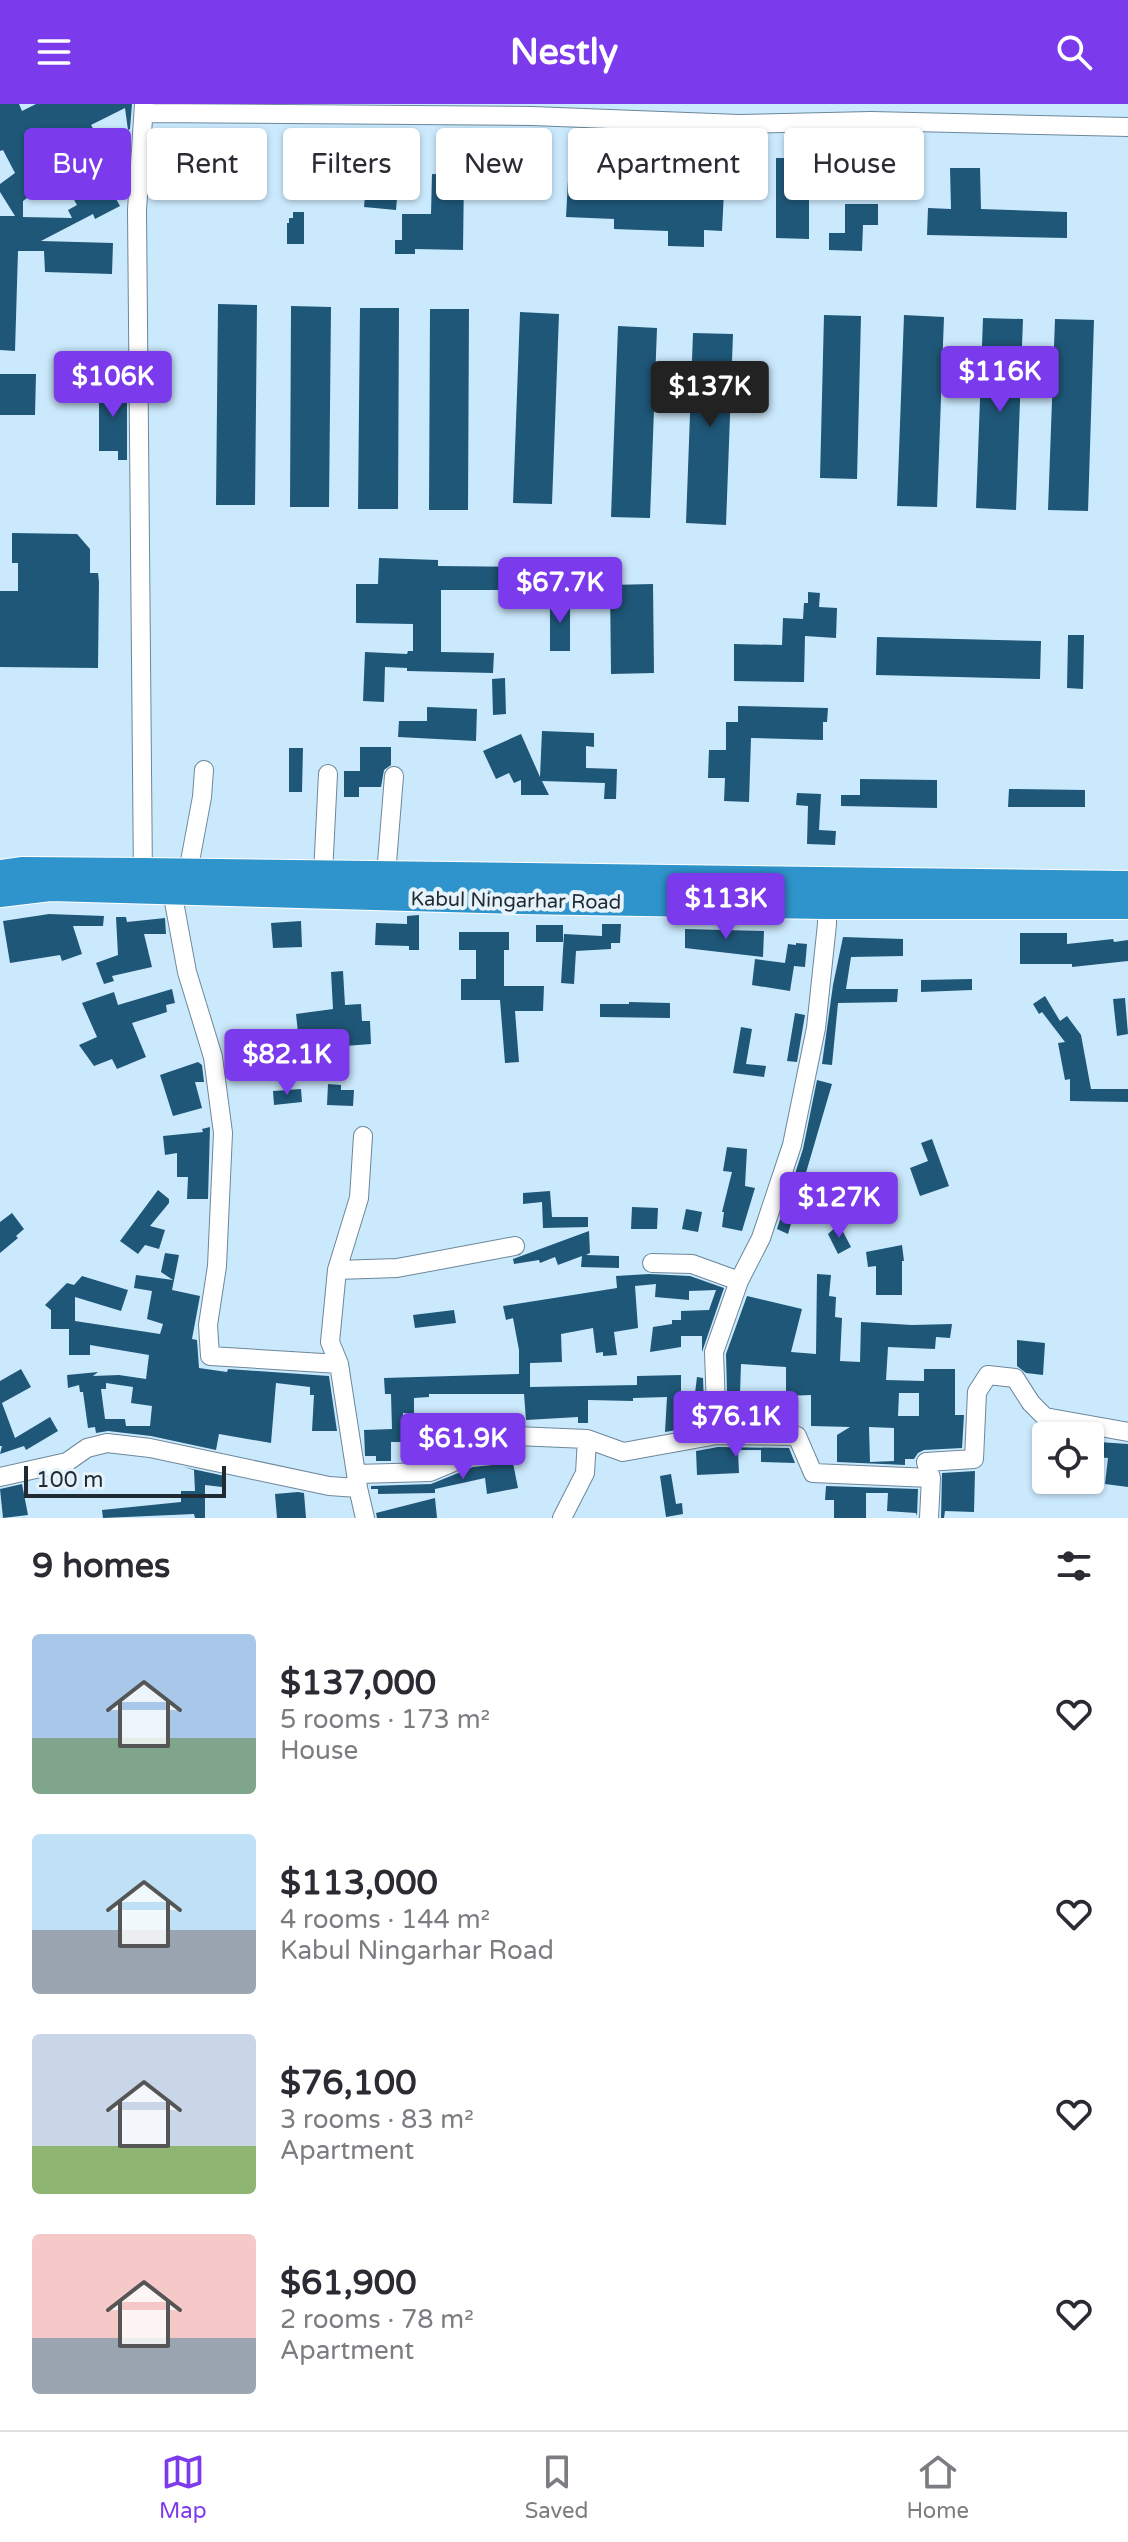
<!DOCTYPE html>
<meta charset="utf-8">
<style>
:root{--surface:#fff;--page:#f7f7f7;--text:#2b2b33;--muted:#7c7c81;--line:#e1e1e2;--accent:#7c3aed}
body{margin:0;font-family:"Varela Round",sans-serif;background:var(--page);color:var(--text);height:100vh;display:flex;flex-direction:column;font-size:30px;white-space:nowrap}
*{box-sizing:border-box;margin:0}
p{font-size:26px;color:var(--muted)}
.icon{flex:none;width:44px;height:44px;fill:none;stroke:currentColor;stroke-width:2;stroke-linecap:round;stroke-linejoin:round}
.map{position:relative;height:1414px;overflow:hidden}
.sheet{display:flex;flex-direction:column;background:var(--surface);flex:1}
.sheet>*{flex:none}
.hud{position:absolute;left:24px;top:24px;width:1080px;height:72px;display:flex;gap:16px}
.buttons{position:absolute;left:1032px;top:1318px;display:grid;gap:16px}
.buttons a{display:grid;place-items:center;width:72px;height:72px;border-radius:8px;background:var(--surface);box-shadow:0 2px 6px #0004;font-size:40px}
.scale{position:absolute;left:24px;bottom:20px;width:202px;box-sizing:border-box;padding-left:8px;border:4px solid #1f2a32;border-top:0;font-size:22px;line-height:28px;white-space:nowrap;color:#1f2a32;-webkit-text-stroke:6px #e7f3fb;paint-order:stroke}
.price{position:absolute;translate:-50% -68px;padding:0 18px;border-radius:8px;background:var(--accent);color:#fff;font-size:26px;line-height:52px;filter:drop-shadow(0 2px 4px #0008)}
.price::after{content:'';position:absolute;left:50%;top:48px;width:24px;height:18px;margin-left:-12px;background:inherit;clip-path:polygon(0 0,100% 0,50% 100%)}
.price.selected{background:#222;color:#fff}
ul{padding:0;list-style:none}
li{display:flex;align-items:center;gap:24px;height:200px;padding:0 32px}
li span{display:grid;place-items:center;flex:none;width:224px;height:160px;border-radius:8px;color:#555}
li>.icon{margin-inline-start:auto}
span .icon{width:96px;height:96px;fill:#fffc;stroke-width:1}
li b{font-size:34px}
h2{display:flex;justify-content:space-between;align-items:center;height:96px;padding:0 32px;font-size:34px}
.tag{padding:0 28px;border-radius:8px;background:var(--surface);box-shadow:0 2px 6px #0004;font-size:28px;line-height:72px}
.tag.selected{background:var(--accent);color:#fff}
header{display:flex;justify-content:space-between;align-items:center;height:104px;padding:0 32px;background:var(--accent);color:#fff;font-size:36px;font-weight:800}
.tabs{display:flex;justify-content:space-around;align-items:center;height:112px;border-top:2px solid var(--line);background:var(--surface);font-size:22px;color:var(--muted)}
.tabs a{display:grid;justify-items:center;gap:4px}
.tabs .selected{color:var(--accent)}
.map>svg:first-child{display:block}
.building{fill:#1f5778;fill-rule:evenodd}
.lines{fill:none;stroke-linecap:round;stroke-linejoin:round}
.minor-casing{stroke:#6c879a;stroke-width:20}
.highway-casing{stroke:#fff;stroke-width:28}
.minor{stroke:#fff;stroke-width:18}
.highway{stroke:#2f94cc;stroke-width:26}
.labels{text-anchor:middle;stroke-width:8;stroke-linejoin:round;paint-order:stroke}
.street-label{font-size:20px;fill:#1f2a32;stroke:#e7f3fb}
</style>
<header><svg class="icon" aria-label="menu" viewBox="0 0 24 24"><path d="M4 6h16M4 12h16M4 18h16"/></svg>Nestly<svg class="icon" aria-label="search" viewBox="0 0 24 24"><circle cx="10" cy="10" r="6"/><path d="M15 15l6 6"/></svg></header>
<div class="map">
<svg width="1128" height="1414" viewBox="0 0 1128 1414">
<rect width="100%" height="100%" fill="#cbe9fd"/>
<path class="building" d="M0,0H19L22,7L36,0H132L130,25L128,26L125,4L91,21L97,31L64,36L65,46L129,45L127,77H111L93,50L60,72L59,70L23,97V113L72,114L68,106L77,101L73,94L108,74L114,84L111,86L120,102L95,115L93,110L41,137L113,139L112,170L45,168L44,147H18L15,247L0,246V112H15L0,88V80L15,69L3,46L0,47Z
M776,54H803V95H809V135L776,134Z
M950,64H980L981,105L1067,108V134L927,131L928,104L951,105Z
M367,67L399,70L396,106L364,103Z
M698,67L725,68L722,127L704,126V143L668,142V127L614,125V115L566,113L568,76L697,81Z
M432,70L464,71L463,146L415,145V150H395V136H402V110H431Z
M845,100H878V121H863L862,147L829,146V129H845Z
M293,108H304V140H287V119H289V114H293Z
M218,200L257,201L255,401H216Z
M291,202L331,203L329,403H290Z
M360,204H399L398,405H358Z
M430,205H469L468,406H429Z
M520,208L559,210L552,400L513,399Z
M824,211L861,212L857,375L820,374Z
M904,211L944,213L937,403L897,402Z
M983,214L1023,215L1016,406L976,404Z
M1055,215L1094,216L1088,407L1048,406Z
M618,222L657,224L650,414L611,413Z
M693,229L733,230L726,421L686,419Z
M0,270H36L35,311H0Z
M99,279H127V356H118V347H99Z
M12,429L77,430L90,445V469H98L99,478L98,564L0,563V487H18V459H12Z
M379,454L438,456V462L544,463V486H441V548L494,549L493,569L407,567V564L385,563L384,598L363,597L365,548L407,550L408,547H413V520L356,519V480H378Z
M653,480L654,569L611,570L610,481Z
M808,488L820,489L819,503L837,504L836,534L805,532L804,578L734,577V540L782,541L783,514L803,515L804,499H808Z
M550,495H570V547H550Z
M1068,531H1084L1083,585L1067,584Z
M877,533L1041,537L1040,575L876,571Z
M505,574L506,610L493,611L492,575Z
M738,602L828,604L827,618H823V636L751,634L749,698L724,697L725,674H708L709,646H726V618H738Z
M427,603L477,605L476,637L398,633L399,617H427Z
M542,627L594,629V643L586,642V664L617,665L616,695H604L605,679L542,677L549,691H521V676L514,679L509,669L496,675L483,647L521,630L540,673Z
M360,643H391V661L384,666L381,683H359V693H344V667H360Z
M289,644H303L302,688H289Z
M860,675L937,676V704L841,702V691H860Z
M1009,685L1085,686V703H1008Z
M797,689L821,690L819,726L836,727L835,741L807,740L808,702L796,701Z
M49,810L104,812L103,822H73L82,850L62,857L60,851L10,859L3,817Z
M419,811V846H409V842L375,841L376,819L407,820V812Z
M116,813H126L127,818L165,814L166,830H144L152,863L112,872L114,877L104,880L96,859L118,851Z
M301,817L302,843L273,844L271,819Z
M602,820H621L620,839H611V845L576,847L574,880L561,879L564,830L602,832Z
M536,821H563V838H536Z
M685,825L764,827L763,853L685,844Z
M459,828H509V846H504V882H544L543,907H515L519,958L505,959L500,896H461V875H476V846H459Z
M1020,829H1067V840L1113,835L1114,838L1128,836V857L1072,863V860H1020Z
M843,833L903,835V852L851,853L846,885H898L897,898L838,899L832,961L822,960L833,881Z
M796,839L807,840L805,863L794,862L790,887L752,881L755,855L785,859L788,840L796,841Z
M343,867L345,901L361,900L362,917H370L371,940L345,942V948H333V934L301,938L305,974H293L288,939L299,938L296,910L333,905L331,868Z
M972,875V886L921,888V876Z
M172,885L175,899L166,901L167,908L132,919L146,953L117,965L112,955L94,962L79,941L97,933L82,899L114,888L118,901Z
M1045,892L1060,917L1067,912L1081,931L1091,985H1128V998L1070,997V975L1065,976L1058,939L1065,938L1042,908L1039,910L1033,900Z
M1125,894L1128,930L1117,932L1113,895Z
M629,898L670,899V914L600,913V900H629Z
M795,909L805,911L797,958L787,957Z
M741,923L752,925L746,960L766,962L764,973L733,969Z
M198,958L202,961L204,978H195L202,1004L173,1012L160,971Z
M817,976L832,980L788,1130L777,1125L803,1045Z
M328,980L341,981V986H354L353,1002L327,1001Z
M301,985L302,998L274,1001L273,987Z
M210,1023L208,1095H187L188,1073H177V1049L165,1051L163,1032L203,1028L202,1025Z
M932,1035L949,1082L920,1092L910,1064L928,1057L921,1039Z
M727,1043L747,1045L745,1082L755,1084L742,1127L722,1123L724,1108H722L732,1068L723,1067Z
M890,1085L857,1115L846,1103L859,1091L861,1093Z
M158,1086L169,1095V1099L150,1122L165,1126L159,1145L145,1141L138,1150L120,1137Z
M550,1087L552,1113H588V1123L543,1124L542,1098L523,1100V1089Z
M632,1103L658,1104L657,1125H631Z
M686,1105L702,1108L698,1128L682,1125Z
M12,1109L24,1125L16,1132L18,1134L0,1149V1118Z
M839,1120L851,1143L838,1150L828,1130Z
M589,1127L590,1149L586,1151L619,1152V1164L581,1163L582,1152L558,1161L555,1153L540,1159L539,1156L514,1160L513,1155Z
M902,1141L904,1157H902V1191H876V1162L868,1163L866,1148Z
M165,1149L179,1151L172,1186L200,1192L192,1235L197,1236L199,1264L227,1268L228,1265L329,1272L337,1327H312L314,1291H310V1283L276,1279L271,1339L219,1330L216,1346L151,1332L108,1327L96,1329L95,1323L88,1324L83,1288H80L79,1281L68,1284L67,1271L98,1268L93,1272L119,1271L146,1275L149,1251L90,1241V1251H69V1225H51V1206L45,1201L67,1179L74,1181L82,1172L128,1186L121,1207L75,1193V1217L160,1230L163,1220L147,1215L152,1187L134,1184L136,1171L173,1176L161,1168ZM106,1279L133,1283L131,1299L152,1302L150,1322H126L125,1315H105L101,1285H106Z
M649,1170L690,1172L724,1184L702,1248V1232H681V1243L650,1248L653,1223L672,1220V1216H681V1207L709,1206L716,1186L689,1187V1196L655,1193L656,1180L635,1182L638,1224L614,1228L617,1251L603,1252V1248L596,1249L593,1224L561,1230L562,1258L530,1259V1283L637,1281V1272L681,1271V1313H692L697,1273L703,1274L705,1321L665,1328L667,1293L633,1294V1297L588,1296V1319H578V1313L526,1316L524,1290H429V1293L414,1294V1309H403V1338H391V1357H376V1352H365L364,1326L392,1325L391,1290H385L384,1274L519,1270V1246L513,1214L506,1216L503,1202L617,1184L616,1172Z
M817,1170L831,1171L829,1192L836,1193L835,1213L842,1214L840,1257L860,1258L861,1218L912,1221L952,1220L950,1234L936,1233L935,1245L888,1243L886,1276L924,1277V1265H955V1311H964L962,1344L924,1346L918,1349L914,1355H905V1361L837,1358V1331L850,1323L811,1322V1291L786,1292V1263L741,1260L740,1290L727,1289L726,1250L747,1192L802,1205L791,1248L816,1250ZM899,1289H919V1312H898ZM869,1323L894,1324V1357L870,1358Z
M454,1206L456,1219L415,1224L413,1211Z
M1017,1236L1045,1239L1043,1271L1026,1269L1017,1262Z
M21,1265L31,1283L2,1299L15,1334L50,1313L58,1327L26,1346L24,1342L0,1350L2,1342H0V1277Z
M756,1308V1314H779L781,1320L729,1319L728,1309Z
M1099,1338L1128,1340V1383L1105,1380L1108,1354L1098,1353Z
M718,1343L789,1344L795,1359L761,1358V1346H738L739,1369L697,1371L696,1347Z
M513,1359L518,1384L487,1390L485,1374L435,1385V1389L378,1390V1385H371V1382L431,1380L473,1363Z
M183,1363L225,1372L222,1383L205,1381V1414H195L194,1410L103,1414L102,1406L181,1398V1387H195L194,1366Z
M975,1367L974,1408L945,1407L944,1414H941L942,1369Z
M671,1370L676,1400L682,1399L683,1410L666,1413L660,1372Z
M22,1380L28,1411L3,1414L0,1385Z
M826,1382L918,1385L917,1412L916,1409L887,1407L888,1389H866V1414H834V1396H825Z
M298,1388L304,1389L306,1414H277L275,1390Z
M435,1394L437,1414H377L376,1409Z"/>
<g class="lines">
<g class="minor-casing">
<path id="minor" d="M144,9L532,12L739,20L871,17L1128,23
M188,768L202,693L204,666
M323,770L328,670
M386,771L394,672
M143,777L137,106L144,0
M172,787L187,868L213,953L223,1029L217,1162L208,1221L210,1252L339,1260L356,1370
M652,1159L692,1160L739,1177
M337,1166L397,1164L515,1142
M339,1260L330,1238L337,1166L359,1094L363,1032
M717,1331L714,1248L739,1177L761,1134L792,1041L816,924L827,820V802
M0,1373L67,1358L87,1344L107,1339L150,1344L329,1382L358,1384L356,1370L430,1368L516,1332L587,1335L623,1348L717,1331L797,1332L813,1369L931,1374L926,1358L974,1355L977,1288L988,1271L1015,1274L1031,1299L1045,1313L1128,1328
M358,1384L365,1414
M562,1414L585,1369L587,1335
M929,1414L931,1374"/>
</g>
<g class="highway-casing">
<path id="highway" d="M0,769L23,766L143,767L1128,780
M0,790L50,784L518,797L827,802H1128"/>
</g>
<use href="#minor" class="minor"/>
<use href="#highway" class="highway"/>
</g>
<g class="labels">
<g class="street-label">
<text transform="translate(516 796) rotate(1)" y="7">Kabul Ningarhar Road</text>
</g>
</g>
</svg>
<div class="buttons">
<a><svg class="icon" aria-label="locate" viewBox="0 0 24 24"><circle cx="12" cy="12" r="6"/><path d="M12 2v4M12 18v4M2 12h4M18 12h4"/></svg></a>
</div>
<div class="scale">100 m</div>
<b class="price" style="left:1000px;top:310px">$116K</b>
<b class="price" style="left:113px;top:315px">$106K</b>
<b class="price selected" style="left:710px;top:325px">$137K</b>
<b class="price" style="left:560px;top:521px">$67.7K</b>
<b class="price" style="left:726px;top:837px">$113K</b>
<b class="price" style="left:287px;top:993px">$82.1K</b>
<b class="price" style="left:839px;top:1136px">$127K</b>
<b class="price" style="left:736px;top:1355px">$76.1K</b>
<b class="price" style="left:463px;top:1377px">$61.9K</b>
<div class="hud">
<a class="tag selected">Buy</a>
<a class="tag">Rent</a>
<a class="tag">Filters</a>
<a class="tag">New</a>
<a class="tag">Apartment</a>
<a class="tag">House</a>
</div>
</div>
<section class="sheet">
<h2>9 homes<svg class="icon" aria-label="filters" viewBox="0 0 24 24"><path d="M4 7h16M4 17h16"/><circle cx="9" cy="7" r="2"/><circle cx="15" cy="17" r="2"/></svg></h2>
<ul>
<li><span style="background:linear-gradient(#a9c7e8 65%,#7fa58c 0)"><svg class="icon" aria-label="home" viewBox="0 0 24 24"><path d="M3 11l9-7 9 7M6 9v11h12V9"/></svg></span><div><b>$137,000</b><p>5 rooms · 173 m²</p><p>House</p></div><svg class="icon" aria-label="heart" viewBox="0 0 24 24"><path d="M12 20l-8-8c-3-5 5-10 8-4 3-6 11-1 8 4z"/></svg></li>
<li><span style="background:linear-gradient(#bfe0f5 60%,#9aa5b1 0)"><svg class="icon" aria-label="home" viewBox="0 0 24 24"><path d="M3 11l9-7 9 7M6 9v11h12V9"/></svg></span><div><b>$113,000</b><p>4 rooms · 144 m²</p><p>Kabul Ningarhar Road</p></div><svg class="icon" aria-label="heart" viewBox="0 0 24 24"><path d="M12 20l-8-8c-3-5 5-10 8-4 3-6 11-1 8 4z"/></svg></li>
<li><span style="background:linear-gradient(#c9d6e8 70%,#8fb573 0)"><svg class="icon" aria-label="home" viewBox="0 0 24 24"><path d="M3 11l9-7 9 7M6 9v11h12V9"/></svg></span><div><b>$76,100</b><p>3 rooms · 83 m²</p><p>Apartment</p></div><svg class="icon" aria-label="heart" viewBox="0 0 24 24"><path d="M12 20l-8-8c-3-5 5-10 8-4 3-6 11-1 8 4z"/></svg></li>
<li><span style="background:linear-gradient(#f6c9c9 65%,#9aa5b1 0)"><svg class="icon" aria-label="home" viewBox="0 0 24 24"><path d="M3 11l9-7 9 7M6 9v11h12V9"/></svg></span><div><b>$61,900</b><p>2 rooms · 78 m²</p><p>Apartment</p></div><svg class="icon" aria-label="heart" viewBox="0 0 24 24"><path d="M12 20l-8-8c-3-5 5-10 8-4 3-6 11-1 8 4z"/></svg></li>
</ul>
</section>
<nav class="tabs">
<a class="selected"><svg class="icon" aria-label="map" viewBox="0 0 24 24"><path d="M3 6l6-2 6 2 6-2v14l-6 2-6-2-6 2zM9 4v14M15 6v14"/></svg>Map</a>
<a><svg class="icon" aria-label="saved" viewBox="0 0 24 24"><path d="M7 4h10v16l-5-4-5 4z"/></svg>Saved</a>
<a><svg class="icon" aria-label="home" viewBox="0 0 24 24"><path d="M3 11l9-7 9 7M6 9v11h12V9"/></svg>Home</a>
</nav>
